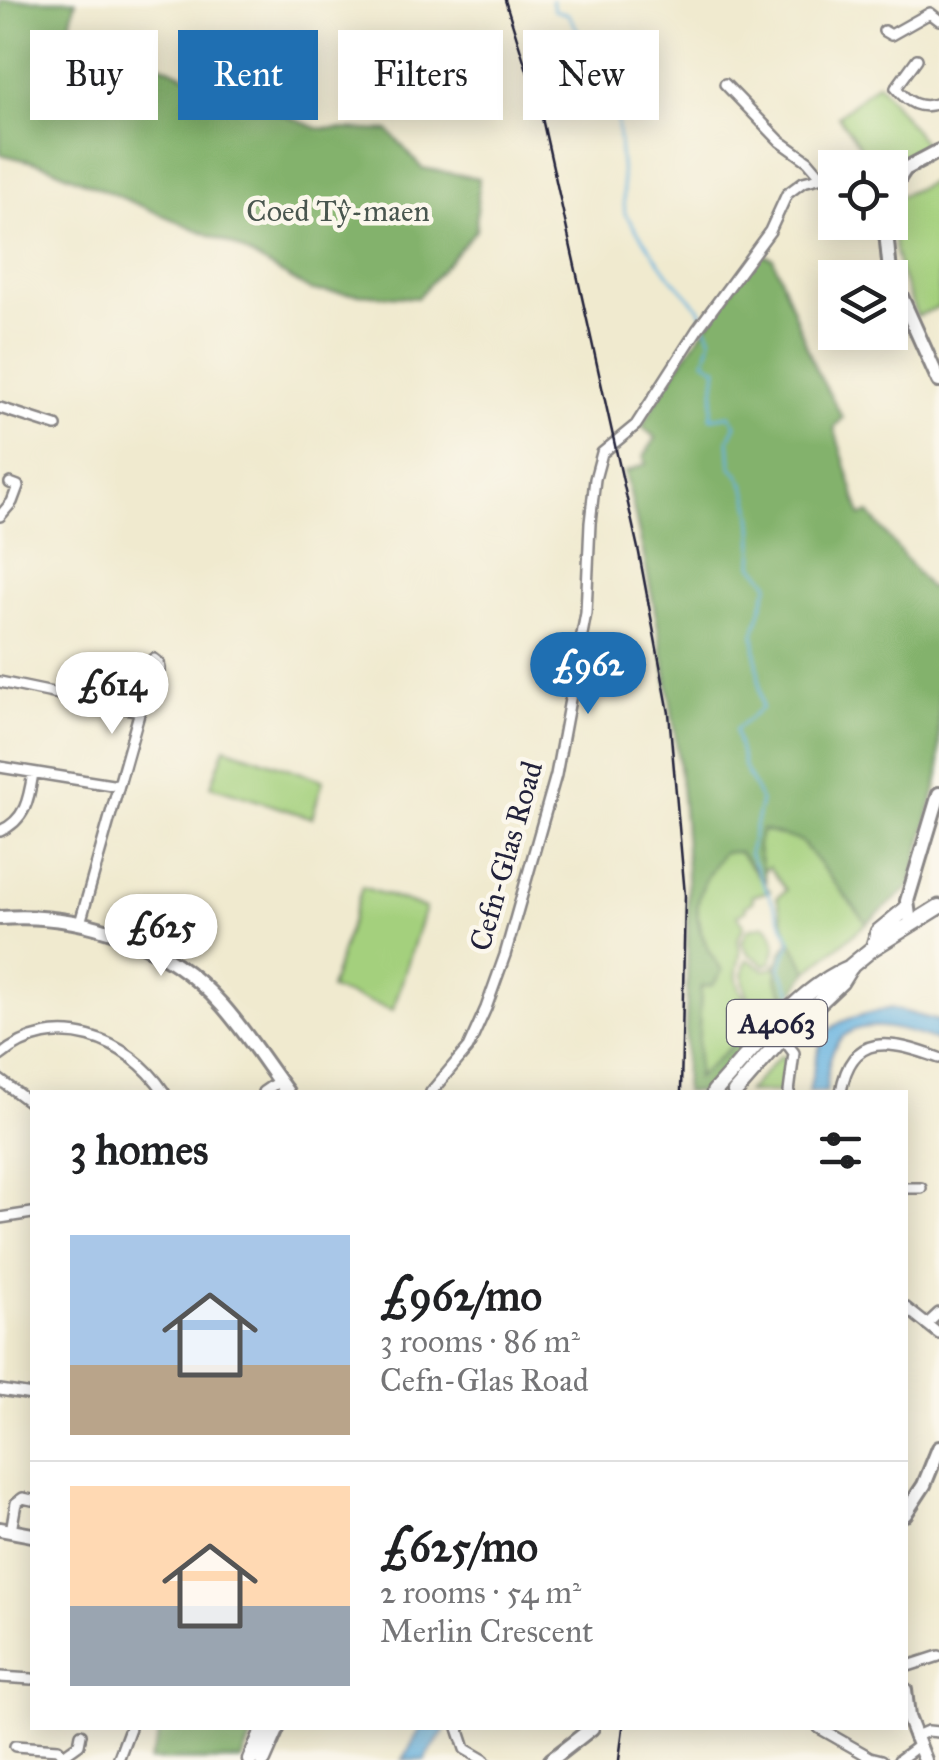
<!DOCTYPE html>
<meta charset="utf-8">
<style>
:root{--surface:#fff;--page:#f2f2f2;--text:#202124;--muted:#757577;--line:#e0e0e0;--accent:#1f6fb2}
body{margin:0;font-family:"IM FELL Great Primer",serif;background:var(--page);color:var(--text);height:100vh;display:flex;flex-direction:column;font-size:38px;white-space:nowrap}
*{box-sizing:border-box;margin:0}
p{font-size:32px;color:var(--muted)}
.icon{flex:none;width:55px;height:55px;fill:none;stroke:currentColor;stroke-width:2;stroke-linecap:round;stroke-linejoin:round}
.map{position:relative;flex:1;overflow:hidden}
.details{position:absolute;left:30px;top:1090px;width:878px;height:640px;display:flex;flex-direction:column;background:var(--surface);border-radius:0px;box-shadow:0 5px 25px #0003}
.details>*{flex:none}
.top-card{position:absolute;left:30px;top:30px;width:880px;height:90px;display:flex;gap:20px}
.fabs{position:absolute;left:818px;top:150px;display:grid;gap:20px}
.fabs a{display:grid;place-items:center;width:90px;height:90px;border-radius:0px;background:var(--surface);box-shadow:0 5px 25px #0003;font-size:50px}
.price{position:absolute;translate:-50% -85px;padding:0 22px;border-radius:35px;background:#fff;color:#222;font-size:32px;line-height:65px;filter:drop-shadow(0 2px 5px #0008)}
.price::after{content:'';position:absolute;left:50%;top:60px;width:30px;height:22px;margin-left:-15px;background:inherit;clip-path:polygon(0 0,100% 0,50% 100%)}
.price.selected{background:var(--accent);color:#fff}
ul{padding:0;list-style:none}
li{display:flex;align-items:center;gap:30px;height:250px;padding:0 40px}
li+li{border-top:2px solid var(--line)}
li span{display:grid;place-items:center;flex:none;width:280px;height:200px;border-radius:0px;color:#555}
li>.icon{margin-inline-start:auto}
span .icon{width:120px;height:120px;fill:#fffc;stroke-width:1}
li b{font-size:42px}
h2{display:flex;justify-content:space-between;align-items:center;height:120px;padding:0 40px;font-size:42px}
.tag{padding:0 35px;border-radius:0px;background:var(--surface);box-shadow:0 5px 25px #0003;font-size:35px;line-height:90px}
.tag.selected{background:var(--accent);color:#fff}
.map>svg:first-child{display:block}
.green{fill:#a4d07d;stroke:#63795c;stroke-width:2.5}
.forest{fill:#83b26c;stroke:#526a54;stroke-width:2.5}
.water{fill:#66b2df;stroke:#446a8d;stroke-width:2.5}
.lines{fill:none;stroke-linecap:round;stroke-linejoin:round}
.stream{stroke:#66b2df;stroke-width:2.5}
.street-casing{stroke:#898685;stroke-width:14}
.secondary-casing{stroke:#898685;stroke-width:18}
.primary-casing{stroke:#898685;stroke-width:19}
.street{stroke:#fff;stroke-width:9}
.secondary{stroke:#fff;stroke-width:12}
.primary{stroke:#fff;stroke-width:14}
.rail{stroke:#22223b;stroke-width:2.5}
.labels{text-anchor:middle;stroke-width:9;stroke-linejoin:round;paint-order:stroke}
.shield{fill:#fbf7ec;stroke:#636270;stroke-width:2.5}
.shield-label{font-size:28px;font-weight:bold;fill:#22223b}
.park-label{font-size:30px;fill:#49564f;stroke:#fbf7ec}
.street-label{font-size:30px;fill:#22223b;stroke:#fbf7ec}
</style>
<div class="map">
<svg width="939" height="1760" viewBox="0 0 939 1760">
<rect width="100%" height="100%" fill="#fbf7ec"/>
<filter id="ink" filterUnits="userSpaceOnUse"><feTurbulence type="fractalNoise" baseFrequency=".01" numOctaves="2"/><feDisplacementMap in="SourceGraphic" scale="20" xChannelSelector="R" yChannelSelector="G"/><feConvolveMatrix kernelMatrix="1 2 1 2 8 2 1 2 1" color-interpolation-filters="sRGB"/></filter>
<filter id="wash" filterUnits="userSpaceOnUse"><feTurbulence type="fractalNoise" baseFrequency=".0048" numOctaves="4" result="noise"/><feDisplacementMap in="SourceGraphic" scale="40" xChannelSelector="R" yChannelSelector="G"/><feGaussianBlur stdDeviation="2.25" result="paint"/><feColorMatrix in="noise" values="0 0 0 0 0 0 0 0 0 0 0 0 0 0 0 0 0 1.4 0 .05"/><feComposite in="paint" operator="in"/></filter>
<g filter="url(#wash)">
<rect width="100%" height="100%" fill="#f0eacf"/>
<path class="green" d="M878,83L929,149L875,167L838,116Z
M939,179V307L917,316C901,275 885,242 898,197Z
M225,747L323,780L312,818L211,786Z
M763,829L801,841L867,923L808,971L791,947L777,898L786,890L769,867L763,871C758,855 755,844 763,829Z
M723,851L739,852L770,891L752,896L753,901L745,906L746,910L737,915L744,925L738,940C744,962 735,961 737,979C740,998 757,1013 765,1029L747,1049L737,1041L696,1079L701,987L722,971C689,922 689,899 723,851Z
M362,887L425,908L393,1010L330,989Z
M765,925C778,934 777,951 770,963L765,965L748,953L742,942L748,929Z
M747,959L766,970L773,968L775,964L782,993L790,999L768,1021C750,1004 736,983 747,959Z
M780,1056L787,1058L784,1092H747Z"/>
<path class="forest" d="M0,0H76L70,24L227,94L317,128L389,131L422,168L479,178L476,230L417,298L312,291L233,245L45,165L0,154Z
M758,253L773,258L815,368L843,418L834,427L861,516L869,513L930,589L939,585V773L936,788L910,887L867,923L801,841L762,830L757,845L766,883L739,852H723C689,899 689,922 722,971L713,985L701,987L697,1078L737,1041L747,1049L706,1092H684C686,1011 690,930 686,849C679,722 654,596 625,472L646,464L644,456L656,438L642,427L668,381Z
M791,941L808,971L790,999C770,984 775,957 791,941Z
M162,1728H256L242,1760H149Z"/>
<path class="water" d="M890,1008L939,1021V1042C909,1031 848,1009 832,1053C827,1065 827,1080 826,1092H809C822,1024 823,1024 890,1008Z
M421,1728H446L425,1760H403Z"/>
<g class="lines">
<path class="stream" d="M552,0L554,10L568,14L602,69L593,85L616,103L625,214L669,275L700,309L703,318
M706,326L711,339L705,361L717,368L711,418L730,415L736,425L729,439L731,466C755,488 755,534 753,565L769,583L754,634L762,708L735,730L744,767L761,801L749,853L791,941L780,968L792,993"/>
</g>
</g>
<g filter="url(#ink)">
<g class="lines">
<g class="street-casing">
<path id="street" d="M884,31L891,35L930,13L939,20
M917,59L896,88C908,103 920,110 939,103
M725,84L780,141L808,161L820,175
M0,408L56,426
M0,516L12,502L18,486L10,483
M0,682L139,711
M0,767L118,786
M0,831C26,820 29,798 33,773
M80,923L150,675L145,665L154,659L159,663L160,669L150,675
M782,1037L794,1053L789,1092
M0,1056C55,1010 128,1038 164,1092
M0,1080L32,1104
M263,1092L279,1081
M431,1092L468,1048L486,1008L505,955L556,775L586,613L590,523L595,479L602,453L636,425L697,330L770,231L787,194L803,182L835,174
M841,1092C851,1030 892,1041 939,1058
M905,1188H921
M0,1218L32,1213
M905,1307L939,1334
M927,1324L939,1313
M0,1390L32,1395
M11,1531L16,1503L23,1498L32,1500
M905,1667L939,1656
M0,1677L32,1679
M458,1728L465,1749L484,1760
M819,1728L870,1757L882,1760
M914,1737L928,1731L939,1732
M15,1746L58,1749L68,1760
M65,1754L79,1744L81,1734
M118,1760L130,1728
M899,1760L918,1746"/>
</g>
<g class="secondary-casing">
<path id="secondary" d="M890,192L905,169L939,151
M885,222L890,272L939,381
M909,916L907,901L939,794
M0,918C84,912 166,942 222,1005C246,1032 266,1064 287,1092
M905,1514L924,1485L939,1448
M0,1529L32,1535
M905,1690L908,1717L925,1760
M551,1760L592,1728"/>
</g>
<g class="primary-casing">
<path id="primary" d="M873,948L878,932L906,909
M714,1092C752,1051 798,988 851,967
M735,1092L782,1038L841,982L851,966L873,948L939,907
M250,1760L264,1728
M263,1760L277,1728"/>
</g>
<use href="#street" class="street"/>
<use href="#secondary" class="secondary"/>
<use href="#primary" class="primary"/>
<path class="rail" d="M505,0L542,118L639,553L669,713L685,895L681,1092
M619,1760L623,1728"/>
</g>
</g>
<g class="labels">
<rect class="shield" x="727" y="1000" width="100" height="46" rx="8"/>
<g class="shield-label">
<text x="777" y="1033">A4063</text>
</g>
<g class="park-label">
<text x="338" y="221">Coed Tŷ-maen</text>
</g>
<g class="street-label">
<text transform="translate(506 856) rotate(-74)" y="10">Cefn-Glas Road</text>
</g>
</g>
</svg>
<div class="fabs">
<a><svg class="icon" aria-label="locate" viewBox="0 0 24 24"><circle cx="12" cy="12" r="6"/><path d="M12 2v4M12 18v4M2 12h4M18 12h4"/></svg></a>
<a><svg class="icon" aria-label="layers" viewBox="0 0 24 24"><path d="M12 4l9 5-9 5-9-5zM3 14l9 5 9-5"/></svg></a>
</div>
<b class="price selected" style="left:588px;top:717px">£962</b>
<b class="price" style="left:112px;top:737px">£614</b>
<b class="price" style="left:161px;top:979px">£625</b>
<div class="top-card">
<a class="tag">Buy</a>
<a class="tag selected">Rent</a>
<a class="tag">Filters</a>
<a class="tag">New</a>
</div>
<section class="details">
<h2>3 homes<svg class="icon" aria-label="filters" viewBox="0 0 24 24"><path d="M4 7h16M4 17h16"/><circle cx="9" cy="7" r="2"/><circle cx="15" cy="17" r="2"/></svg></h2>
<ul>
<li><span style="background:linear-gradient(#a9c7e8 65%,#b9a48a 0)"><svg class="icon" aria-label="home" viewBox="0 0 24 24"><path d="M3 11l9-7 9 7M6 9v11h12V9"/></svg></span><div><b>£962/mo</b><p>3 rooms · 86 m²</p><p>Cefn-Glas Road</p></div></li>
<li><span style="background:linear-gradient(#ffd9b3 60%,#9aa5b1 0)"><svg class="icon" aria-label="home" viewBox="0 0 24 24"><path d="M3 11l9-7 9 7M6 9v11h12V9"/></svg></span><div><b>£625/mo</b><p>2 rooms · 54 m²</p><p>Merlin Crescent</p></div></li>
</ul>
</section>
</div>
